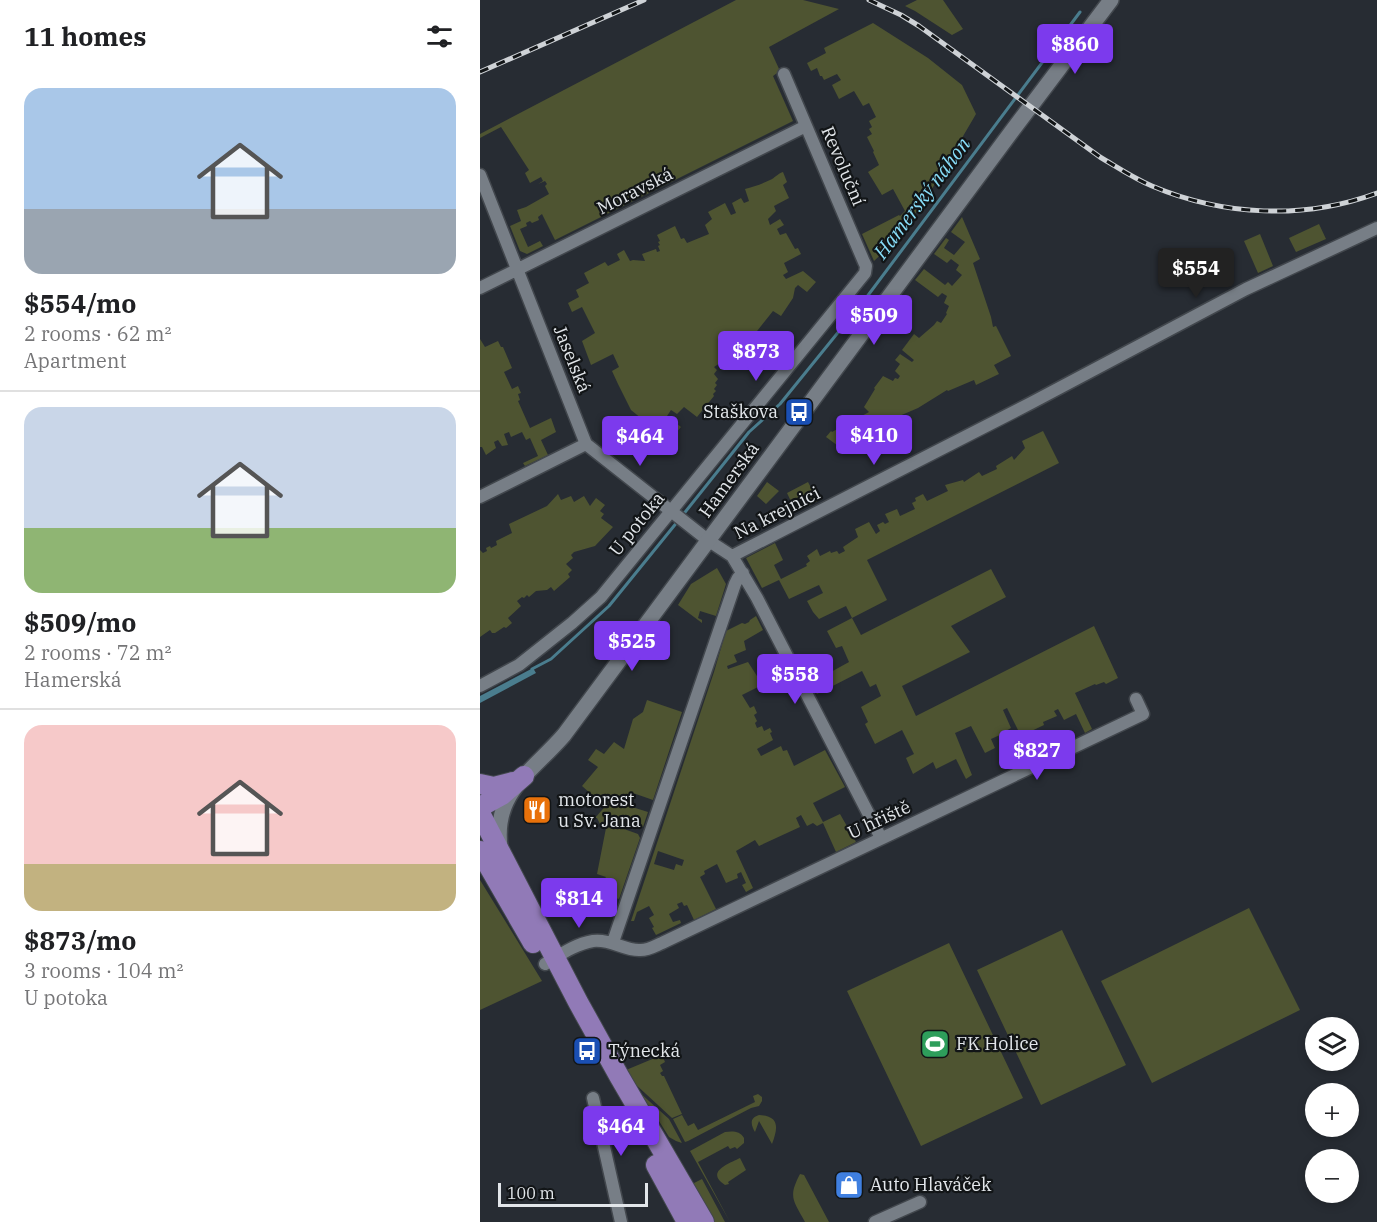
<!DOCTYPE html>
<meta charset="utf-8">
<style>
:root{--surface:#fff;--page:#f2f2f2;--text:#202124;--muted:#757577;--line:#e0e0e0;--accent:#7c3aed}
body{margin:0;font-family:"IBM Plex Serif",serif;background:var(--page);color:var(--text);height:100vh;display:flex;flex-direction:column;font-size:22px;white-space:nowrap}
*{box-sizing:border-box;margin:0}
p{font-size:20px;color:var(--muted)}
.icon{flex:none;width:33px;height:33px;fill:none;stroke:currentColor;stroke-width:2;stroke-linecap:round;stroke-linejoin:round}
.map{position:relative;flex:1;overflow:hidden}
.side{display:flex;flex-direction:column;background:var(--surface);width:480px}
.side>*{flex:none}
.buttons{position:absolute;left:825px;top:1017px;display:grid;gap:12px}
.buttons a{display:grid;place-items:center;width:54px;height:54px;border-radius:50%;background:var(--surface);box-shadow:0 3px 9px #0003;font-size:30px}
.scale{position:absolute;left:18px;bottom:15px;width:150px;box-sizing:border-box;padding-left:6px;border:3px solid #e2e6ea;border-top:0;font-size:16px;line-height:21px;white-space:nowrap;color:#e2e6ea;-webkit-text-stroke:4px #121517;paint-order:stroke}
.price{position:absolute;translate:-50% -51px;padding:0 14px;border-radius:6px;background:var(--accent);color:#fff;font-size:20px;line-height:39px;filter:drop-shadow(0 2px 3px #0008)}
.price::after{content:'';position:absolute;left:50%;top:36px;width:18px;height:14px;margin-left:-9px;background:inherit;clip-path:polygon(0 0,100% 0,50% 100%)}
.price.current{background:#222;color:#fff}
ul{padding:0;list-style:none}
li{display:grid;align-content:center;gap:12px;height:318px;padding:0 24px}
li+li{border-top:2px solid var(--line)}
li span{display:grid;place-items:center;height:186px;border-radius:18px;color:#555}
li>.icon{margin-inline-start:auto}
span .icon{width:108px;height:108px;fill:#fffc;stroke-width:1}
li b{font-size:26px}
h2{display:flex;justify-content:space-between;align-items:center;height:72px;padding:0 24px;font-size:26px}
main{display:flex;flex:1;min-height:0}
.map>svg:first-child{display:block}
.green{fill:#4e5431;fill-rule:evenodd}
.water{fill:#4a7d8e}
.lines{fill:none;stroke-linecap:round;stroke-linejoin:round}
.stream{stroke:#4a7d8e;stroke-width:3}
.minor-casing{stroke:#42474d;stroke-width:15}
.tertiary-casing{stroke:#42474d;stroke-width:18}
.primary-casing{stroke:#42474d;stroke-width:22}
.minor{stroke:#777e86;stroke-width:12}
.tertiary{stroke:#777e86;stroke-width:15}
.primary{stroke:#917ab7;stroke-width:20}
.rail-casing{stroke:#ced2d6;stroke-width:5}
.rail{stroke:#121517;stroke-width:3;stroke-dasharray:9;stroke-linecap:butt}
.labels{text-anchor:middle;stroke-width:4.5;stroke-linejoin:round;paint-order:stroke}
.street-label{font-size:18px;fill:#e2e6ea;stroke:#121517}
.poi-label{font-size:18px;fill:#e2e6ea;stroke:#121517;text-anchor:start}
.water-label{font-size:20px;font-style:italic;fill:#87dcf7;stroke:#121517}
</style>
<main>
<section class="side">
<h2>11 homes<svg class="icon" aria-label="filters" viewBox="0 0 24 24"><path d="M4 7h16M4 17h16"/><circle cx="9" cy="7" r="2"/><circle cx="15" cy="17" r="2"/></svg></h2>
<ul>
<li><span style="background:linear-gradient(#a9c7e8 65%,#9aa5b1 0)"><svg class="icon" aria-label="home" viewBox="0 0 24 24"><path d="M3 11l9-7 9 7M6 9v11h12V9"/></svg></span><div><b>$554/mo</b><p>2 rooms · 62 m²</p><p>Apartment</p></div></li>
<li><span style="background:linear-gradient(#c9d6e8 65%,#8fb573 0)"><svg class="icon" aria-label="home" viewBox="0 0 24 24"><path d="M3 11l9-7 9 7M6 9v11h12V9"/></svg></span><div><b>$509/mo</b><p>2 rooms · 72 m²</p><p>Hamerská</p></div></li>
<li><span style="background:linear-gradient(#f6c9c9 75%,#c2b280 0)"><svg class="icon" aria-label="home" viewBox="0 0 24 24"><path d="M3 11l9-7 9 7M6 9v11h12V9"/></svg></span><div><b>$873/mo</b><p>3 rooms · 104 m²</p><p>U potoka</p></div></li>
</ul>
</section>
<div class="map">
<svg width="897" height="1222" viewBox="0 0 897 1222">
<rect width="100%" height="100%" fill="#272c33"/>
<path class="green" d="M256,0H323L359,9L289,47L300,71L293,76L313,121L75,240L62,214L58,217L59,220L52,223L50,221L46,223L47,226L40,229L48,247L60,241L63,246L47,254L40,251L30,226L41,221L37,210L46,207L69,194L65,186L67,184L65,181L58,184L63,181L61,177L50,183L45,173L49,170L21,127L0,138V134Z
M437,0H463L483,29L472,35L435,11L425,6Z
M393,23L448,58L482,85L496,114C465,166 439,220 394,261L382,234L419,215L420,216L425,211L413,189L402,195L388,172L399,165L393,152L394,151L387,137L392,134L389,129L392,127L389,121L396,117L389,103L383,106L374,91L359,99L352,85L361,80L357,74L344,80L342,76H340L337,68L331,71L327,63L346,53L344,48Z
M303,172L307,182L303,185L309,198L294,206L296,211L288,219L290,225L300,219L304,225L297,229L300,235L306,233L315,249L318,248L321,254L304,263L308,272L303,275L306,279L323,271L336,282L327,292L318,285L315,288L313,298L301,316L293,311L266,345L268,348L263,351L272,358L268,363L265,361L262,366L259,364L255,368L250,369L243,361L234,367L237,370L234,374L238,379L235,383L237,385L234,389L236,391L233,394L234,396L217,417L204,407L197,414L191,410L187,416L201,427L189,441L151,410L138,384L132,371L139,367L133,354L111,365L102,341L115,333L102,307L92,312L88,303L99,297L96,290L109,283L104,273L125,262L128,266L140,260L137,254L144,250L150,261L153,260L165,261L162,254L176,249L177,252L180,251L178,246L180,245L178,242L180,241L177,235L195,226L201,239L204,238L207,243L229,234L225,225L232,219L228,212L245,203L251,215L256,213L252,203L261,198L264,203L269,201L265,189C273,187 282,184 290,180C295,178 297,174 303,172Z
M482,217L500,259L493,263L511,317L513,327L516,326L531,356L514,365L519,374L496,385L494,380L468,391L467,390L438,408L410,420L415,431L369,454L346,437L351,431L352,432L389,412L384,407L395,389L394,388L403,376L413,381L415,378L418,379L420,376L415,371L420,364L415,360L420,354L432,362L434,360L422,350L434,334L439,338L454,325L457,321L461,323L467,314L466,313L469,306L464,303L467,296L462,293L458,297L435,280L444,269L465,285L468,282L472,286L482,275L476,270L479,265L471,259L467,263L454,254L466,238L469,240L464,248L474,255L485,242L471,232Z
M839,224L846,239L816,252L809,238Z
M780,234L793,266L778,273L764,241Z
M0,339L5,347L18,341L21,347H23L32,368L24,372L32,389L38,386L41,393L38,394L40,400L38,401L50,428L71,418L76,432L61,440L68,455L45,466L43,463L58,456L50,438L46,440L42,432L31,437L29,432L24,434L28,445L22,446L18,440L14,442L16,448L6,455L2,447H0Z
M563,431L579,463L387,560L407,600L372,618L381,635L511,569L526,597L471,626L490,652L422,686L436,716L614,626L638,678L626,684L624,682L616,685L615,684L595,693L612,729L605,733L596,714L584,720L578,709L574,711L577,716L563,722L564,725L541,736L527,708L523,710L531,728L524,732L529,742L525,744L520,735L511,739L515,748L505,753L491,726L475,733L492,775L486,779L476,759L456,769L453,762L433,774L426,758L434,754L422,730L395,744L385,724L388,722L381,707L401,696L396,684L390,687L382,671L337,694L331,683L369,662L362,646L356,648L347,631L372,618L366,606L339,619L333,612L327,601L343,593L339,585L309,599L299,580L282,588L266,558L295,543L303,560L294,565L301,579L327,566L326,564L330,561L327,556L337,549L340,556L350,551L351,553L357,551L359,554L365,551L363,547L378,537L375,529L389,522L396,534L400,531L397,525L403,522L405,524L409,522L405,514L417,509L420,516L435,509L432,503L436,501L435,498L443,494L447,501L468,491L465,485L483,480L484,482L499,472L502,476L517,469L516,466L532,456L534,460L545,448L542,441Z
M287,482L299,491L286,504L277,496Z
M328,482L338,501L316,512L307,493Z
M78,494L81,500L91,496L94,502L104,496L110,506L116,498L125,505L120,511L124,514L121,518L133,527L115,546L94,552L91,555L93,558L86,564L92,570L88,574L90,577L74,591L71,587L67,590L56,591L49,597L47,595L44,598L42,597L37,601L41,606L28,618L32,623L26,628L24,627L15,633H12L10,630L0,637V550L3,553L7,551L6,548L10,546L11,548L17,545L16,541L32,533L29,524L67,506Z
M237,568L246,584L236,616L220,611L218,618L222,620V623L198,605L211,584Z
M276,616L283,630L264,641L266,650L254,655L257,662L247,666L248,669L268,662L277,676L301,664L311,684L296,693L290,681L262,695L270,708L274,706L277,713L274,715L277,721L275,723L277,728L282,726L284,731L290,728L292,732L290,733L293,740L277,749L281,756L301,746L303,751L307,750L314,766L345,750L365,787L333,803L343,822L360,814L376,842L356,852L343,823L337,826L333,823L327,826L321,815L316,818L320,827L279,846L275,840L256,851L273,888L266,892L262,885L266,883L261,872L257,874L258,878L246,883L237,864L224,871L225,874L220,877L236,909L214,920L207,905L204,906L202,902L197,904L199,908L189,914L193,922L200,920L201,923L176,935L172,928L174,927L169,918L174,915L169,906L157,912L154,921H151L234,672L246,631L262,623L265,624L269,622L270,620ZM178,851L204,860L202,866L196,864L194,870L174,864Z
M167,700L202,712L173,800L153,793L149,806L168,812L163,827L146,821L144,829L158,834L160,838L139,899L126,895L100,909L96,902L100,900L101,902L116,893L113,886L123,881L126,877L117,874L126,828H122L117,818H115L129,802L125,798L119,801L102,786L118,767L108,760L116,749L124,754L134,742L144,749L153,719L163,712Z
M0,880L62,981L0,1010Z
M769,908L820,1010L672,1083L621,981Z
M582,930L646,1065L561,1105L497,970Z
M469,943L543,1098L441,1146L367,991Z
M182,1055L185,1062L180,1065L183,1071L180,1073L182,1076H184L202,1114L192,1118L153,1082L146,1070Z
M149,1083L189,1119L202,1143L196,1141L189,1137L172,1110Z
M278,1094L282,1097V1101L279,1106L271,1108L208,1141L205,1142L193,1119L202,1115L208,1126L214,1123L218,1130L275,1102L273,1096Z
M279,1115C300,1116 298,1128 292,1144L279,1121L275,1132C271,1125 269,1118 279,1115Z
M245,1132C253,1131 260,1131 264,1138V1143L257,1149L255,1147L250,1149L248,1146L218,1162L250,1222L210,1151Z
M260,1158L266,1170L248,1182L249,1184L245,1185C225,1172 248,1164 260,1158Z
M320,1174L324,1175L349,1222H325C313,1200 308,1197 320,1174Z
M222,1179L245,1222H232L212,1184Z"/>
<path class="water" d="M53,668L56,673L0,703V696Z"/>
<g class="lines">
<path class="stream" d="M202,516L269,432L300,404L386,298L600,12
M52,669L71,659L129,606L198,521"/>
<g class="minor-casing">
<path id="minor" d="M0,175L106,444L229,541L252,556L277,598L401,838
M0,288L326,126
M0,497L106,444
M252,556L551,403L766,289L897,228
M0,686L39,665L92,623L121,597L385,273L386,266L384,262L304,74
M133,942L255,584L258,578L263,573
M65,964C80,955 95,944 113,941C131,939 143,950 159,950C167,951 175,946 182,943L663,714L656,699
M113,1098L141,1222
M395,1222L440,1202"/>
</g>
<g class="tertiary-casing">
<path id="tertiary" d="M20,847C13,792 52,772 84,735L532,131L631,0"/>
</g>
<g class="primary-casing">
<path id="primary" d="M0,784L14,787L33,782
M0,807L22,795L44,776
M0,813L98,1002L139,1076L224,1222
M0,851L53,943
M176,1165L207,1222"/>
</g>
<use href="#minor" class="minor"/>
<use href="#tertiary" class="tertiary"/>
<use href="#primary" class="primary"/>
<g class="rail-casing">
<path id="rail" d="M389,0L421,15L439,26L620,157C637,167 653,178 672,186C743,216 824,220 897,193
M0,72L164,0"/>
</g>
<use href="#rail" class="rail"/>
</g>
<defs>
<g id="bus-square" transform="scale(1.5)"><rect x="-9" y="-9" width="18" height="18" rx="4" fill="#1a4fb4" stroke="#121517"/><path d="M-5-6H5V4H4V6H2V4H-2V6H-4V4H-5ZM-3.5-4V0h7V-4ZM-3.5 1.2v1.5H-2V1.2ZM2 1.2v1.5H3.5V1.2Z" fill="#fff"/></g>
<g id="restaurant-square" transform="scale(1.5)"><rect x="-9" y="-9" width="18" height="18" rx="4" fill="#e8710a" stroke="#121517"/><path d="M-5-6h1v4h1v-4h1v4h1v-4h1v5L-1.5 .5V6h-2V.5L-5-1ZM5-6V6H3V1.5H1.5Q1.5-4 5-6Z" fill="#fff"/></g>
<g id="stadium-square" transform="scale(1.5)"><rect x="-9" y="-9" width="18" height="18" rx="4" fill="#2e9e5b" stroke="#121517"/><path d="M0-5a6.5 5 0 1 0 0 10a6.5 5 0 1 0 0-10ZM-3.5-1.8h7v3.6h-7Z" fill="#fff"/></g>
<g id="shop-square" transform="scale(1.5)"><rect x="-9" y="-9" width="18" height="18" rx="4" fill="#3f7fe0" stroke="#121517"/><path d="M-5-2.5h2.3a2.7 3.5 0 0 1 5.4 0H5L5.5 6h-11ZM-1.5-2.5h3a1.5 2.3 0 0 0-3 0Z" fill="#fff"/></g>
</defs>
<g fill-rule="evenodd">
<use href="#bus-square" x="319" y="412"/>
<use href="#restaurant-square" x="57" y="810"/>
<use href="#stadium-square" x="455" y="1044"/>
<use href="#bus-square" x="107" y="1051"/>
<use href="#shop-square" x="369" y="1185"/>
</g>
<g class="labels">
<g class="street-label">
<text transform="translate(363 166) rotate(67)" y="6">Revoluční</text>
<text transform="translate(155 191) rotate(-27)" y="6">Moravská</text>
<text transform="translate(92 359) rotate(68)" y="6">Jaselská</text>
<text transform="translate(249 480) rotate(-54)" y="6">Hamerská</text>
<text transform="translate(297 513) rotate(-27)" y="6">Na krejnici</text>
<text transform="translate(157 524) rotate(-51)" y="6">U potoka</text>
<text transform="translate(399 820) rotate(-25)" y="6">U hřiště</text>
</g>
<g class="poi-label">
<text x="298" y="418" text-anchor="end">Staškova</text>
<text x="78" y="806">motorest<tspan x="78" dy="21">u Sv. Jana</tspan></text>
<text x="476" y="1050">FK Holice</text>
<text x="128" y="1057">Týnecká</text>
<text x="390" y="1191">Auto Hlaváček</text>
</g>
<g class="water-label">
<text transform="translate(442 198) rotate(-53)" y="7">Hamerský náhon</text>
</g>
</g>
</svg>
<div class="buttons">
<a><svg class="icon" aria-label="layers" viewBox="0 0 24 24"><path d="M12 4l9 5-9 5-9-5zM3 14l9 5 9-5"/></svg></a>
<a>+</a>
<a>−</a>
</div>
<div class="scale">100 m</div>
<b class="price" style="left:595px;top:75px">$860</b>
<b class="price current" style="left:716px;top:299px">$554</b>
<b class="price" style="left:394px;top:346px">$509</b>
<b class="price" style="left:276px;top:382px">$873</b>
<b class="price" style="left:394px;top:466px">$410</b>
<b class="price" style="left:160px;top:467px">$464</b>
<b class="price" style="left:152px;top:672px">$525</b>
<b class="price" style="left:315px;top:705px">$558</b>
<b class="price" style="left:557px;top:781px">$827</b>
<b class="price" style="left:99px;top:929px">$814</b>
<b class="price" style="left:141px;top:1157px">$464</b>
</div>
</main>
